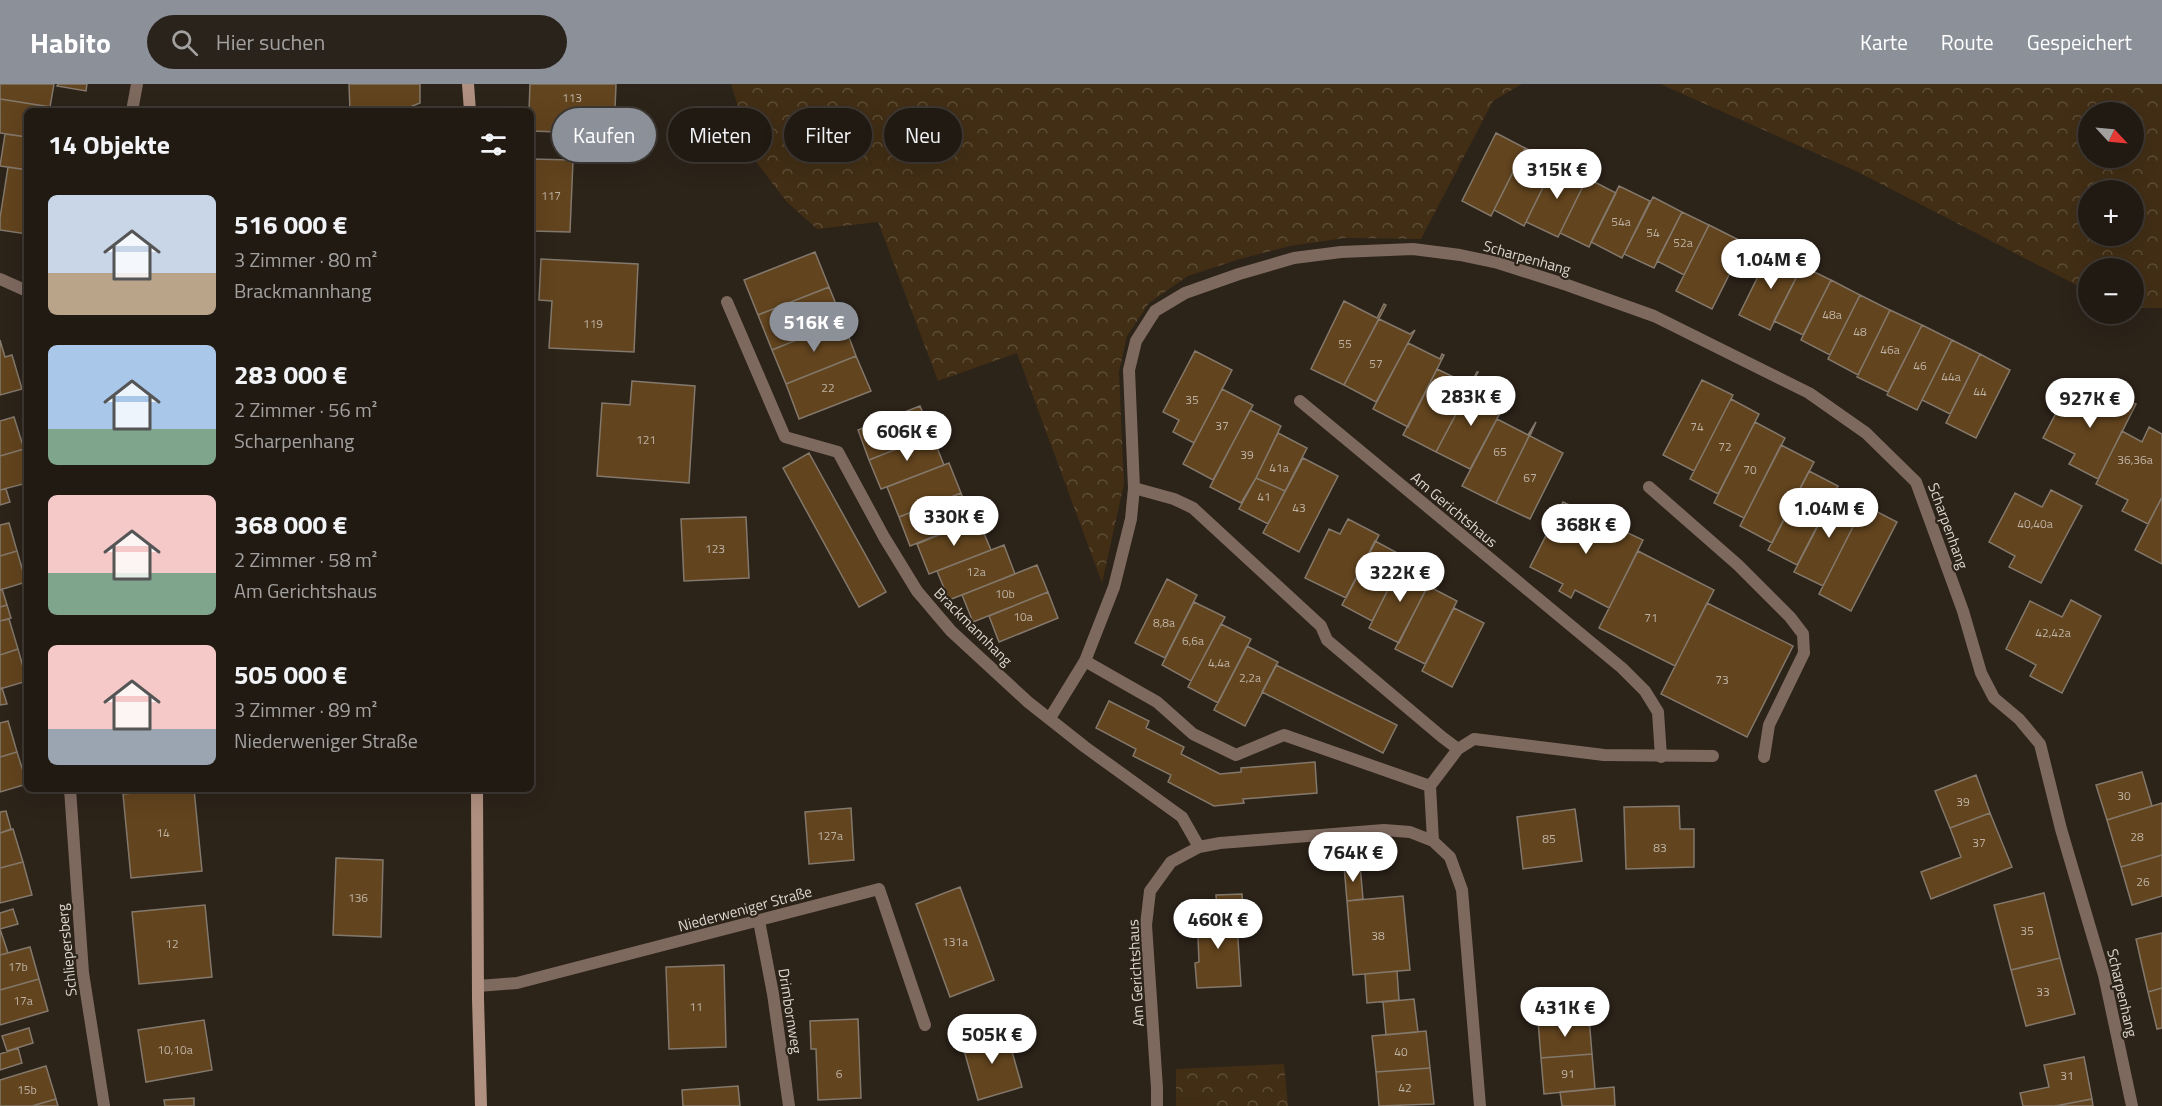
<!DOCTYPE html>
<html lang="de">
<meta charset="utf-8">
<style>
:root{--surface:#211a13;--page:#29231c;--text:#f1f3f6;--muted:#a2a1a0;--line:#3e3833;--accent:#8c9099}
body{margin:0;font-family:"Titillium Web",sans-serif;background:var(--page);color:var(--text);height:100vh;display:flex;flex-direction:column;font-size:22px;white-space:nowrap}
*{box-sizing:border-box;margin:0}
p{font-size:20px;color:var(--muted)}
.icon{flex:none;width:33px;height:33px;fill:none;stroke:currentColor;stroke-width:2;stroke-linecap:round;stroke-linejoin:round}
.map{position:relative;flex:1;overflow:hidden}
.side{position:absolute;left:24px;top:24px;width:510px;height:684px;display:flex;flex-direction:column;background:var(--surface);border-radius:9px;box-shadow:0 6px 24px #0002,0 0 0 2px var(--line)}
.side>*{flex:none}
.guide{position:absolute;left:552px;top:24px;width:570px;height:54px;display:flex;gap:12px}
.needle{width:39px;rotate:116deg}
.controls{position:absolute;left:2078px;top:18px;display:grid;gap:12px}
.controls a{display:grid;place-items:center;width:66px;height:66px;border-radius:50%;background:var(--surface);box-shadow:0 6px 24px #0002,0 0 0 2px var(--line);font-size:30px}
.price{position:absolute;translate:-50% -51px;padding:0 14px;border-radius:21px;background:#fff;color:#222;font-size:20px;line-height:39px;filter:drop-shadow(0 2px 3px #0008)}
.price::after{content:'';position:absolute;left:50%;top:36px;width:18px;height:14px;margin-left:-9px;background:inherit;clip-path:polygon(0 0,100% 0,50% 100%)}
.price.on{background:var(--accent);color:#fff}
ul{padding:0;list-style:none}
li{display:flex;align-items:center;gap:18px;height:150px;padding:0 24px}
li span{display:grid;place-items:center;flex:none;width:168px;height:120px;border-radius:9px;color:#555}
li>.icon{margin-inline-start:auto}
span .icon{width:72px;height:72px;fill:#fffc;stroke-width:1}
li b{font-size:26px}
h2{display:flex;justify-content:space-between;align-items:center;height:72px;padding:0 24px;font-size:26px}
.pill{padding:0 21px;border-radius:27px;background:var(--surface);box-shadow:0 6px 24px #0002,0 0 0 2px var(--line);font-size:21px;line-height:54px}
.pill.on{background:var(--accent);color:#fff}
header{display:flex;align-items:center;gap:36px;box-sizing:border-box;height:84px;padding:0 30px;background:var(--accent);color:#fff}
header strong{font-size:28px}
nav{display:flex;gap:33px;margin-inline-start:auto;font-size:21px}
.search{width:420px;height:54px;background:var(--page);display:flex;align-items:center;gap:15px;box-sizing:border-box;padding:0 21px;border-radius:33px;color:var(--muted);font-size:22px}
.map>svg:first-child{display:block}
.green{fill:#422e15}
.forest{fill:url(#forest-crowns);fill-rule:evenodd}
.building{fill:#62441e;stroke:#83786b;stroke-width:1.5}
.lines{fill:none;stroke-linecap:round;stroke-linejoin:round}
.lane{stroke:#7e695f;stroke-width:12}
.street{stroke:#7e695f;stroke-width:12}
.secondary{stroke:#b09080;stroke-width:12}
.labels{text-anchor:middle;stroke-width:4.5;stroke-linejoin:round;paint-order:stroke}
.number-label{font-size:12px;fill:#beb2a4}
.street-label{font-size:15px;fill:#ddd7d0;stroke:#2c2319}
</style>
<header>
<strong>Habito</strong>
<div class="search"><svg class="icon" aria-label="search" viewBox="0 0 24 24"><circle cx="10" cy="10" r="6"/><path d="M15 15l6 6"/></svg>Hier suchen</div>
<nav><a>Karte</a><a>Route</a><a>Gespeichert</a></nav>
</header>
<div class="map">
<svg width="2162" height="1022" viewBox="0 0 2162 1022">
<defs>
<pattern id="forest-crowns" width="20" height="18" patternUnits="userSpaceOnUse" patternTransform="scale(1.5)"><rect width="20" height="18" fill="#422e15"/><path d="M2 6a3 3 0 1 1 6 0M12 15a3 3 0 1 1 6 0" fill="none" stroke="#5d4c36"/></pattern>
</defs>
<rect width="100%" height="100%" fill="#2c2319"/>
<path class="green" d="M1176,1014L1203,1015L1216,1022H1176Z"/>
<path class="forest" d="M731,0H1522L1493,17L1421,155L1345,154L1290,162L1240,175L1188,192L1149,219L1127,252L1119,288L1124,400L1102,499L1017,269L938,297L878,138L817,145L786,117L754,75Z
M1660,0H2162V224H2133V184H2088V207L1858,88ZM2088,28H2133V74H2088ZM2088,106H2133V152H2088Z
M1284,980L1288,1022H1216L1203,1015L1176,1014V985Z"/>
<path class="building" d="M0,0H54L50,23L0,15Z
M58,0H87L86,7L57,2Z
M349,0H420V19L400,27H350Z
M530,0H616L614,50L531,47V27H529Z
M0,15L57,24V27H27V53L0,49Z
M219,25L220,27H183Z
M1496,49L1525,64L1491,132L1462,117Z
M5,50L27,53V86L0,82Z
M1525,64L1555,79L1524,142L1494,126Z
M531,75L573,76L570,148L531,147Z
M1555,79L1587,94L1558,153L1526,138Z
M8,83L27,86V150L0,146V134Z
M1587,94L1616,109L1589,163L1560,149Z
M1619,102L1650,117L1622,174L1591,158Z
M1653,113L1682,128L1654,184L1624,170Z
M1682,128L1709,141L1684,191L1657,177Z
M1709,141L1745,159L1712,225L1676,207Z
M1771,166L1802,182L1770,246L1739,231Z
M815,168L829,203L758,231L744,196Z
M541,175L638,180L634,268L549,264L552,217L539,216Z
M1802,182L1831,196L1803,251L1774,237Z
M1831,196L1860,211L1830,271L1801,256Z
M829,203L843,237L772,266L758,231Z
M1860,211L1890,226L1858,291L1828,275Z
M1344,217L1377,234L1384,220L1386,221L1344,301L1311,285Z
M1890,226L1922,241L1888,308L1857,293Z
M1379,235L1410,250L1415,246L1376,318L1344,301Z
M843,237L856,272L786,300L772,266Z
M1922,241L1952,256L1917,326L1887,311Z
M0,256L5,273L12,271L22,305L0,311Z
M1952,256L1980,270L1950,330L1922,316Z
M1408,259L1440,275L1442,270L1444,271L1408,343L1373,325Z
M1195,267L1232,286L1194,359L1173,348L1179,336L1163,328Z
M1980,270L2010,286L1976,354L1946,339Z
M856,272L871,307L799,335L786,300Z
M1437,285L1470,301L1477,288H1478L1436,368L1403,351Z
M1702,296L1733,311L1694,387L1663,371Z
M632,297L695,302L689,399L597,392L602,319L630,321Z
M1471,302L1502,318L1506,313L1508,314L1470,385L1436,368Z
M2103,304L2136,320L2098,395L2069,380L2075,370L2043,354L2067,308L2094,322Z
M1222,305L1253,321L1213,396L1183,380Z
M1731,315L1759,330L1718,410L1690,395Z
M920,322L932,351L869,376L858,346Z
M1250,326L1281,342L1256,394L1241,419L1210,403Z
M14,333L24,365L0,372V337Z
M1497,335L1528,351L1536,338L1496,419L1462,402Z
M1536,338L1530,352L1563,369L1530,435L1496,419Z
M1755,338L1785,354L1744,434L1714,419Z
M2149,343L2162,350V413L2148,440L2122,427L2128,416L2096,400L2122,347L2142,358Z
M1278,349L1307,364L1285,407L1256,394Z
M932,351L944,381L881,405L869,376Z
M1781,361L1814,378L1772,459L1740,442Z
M24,365L27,377V399L0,406V372Z
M809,369L886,508L859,523L783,384Z
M1303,374L1338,392L1299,468L1263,449Z
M949,379L961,409L899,433L887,403Z
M1809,387L1838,402L1797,481L1768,466Z
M1256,394L1285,407L1268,440L1239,425Z
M6,405L10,418L0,421V406Z
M2051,406L2082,422L2041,499L2009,483L2015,472L1989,458L2015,409L2042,423Z
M1836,407L1864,421L1823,502L1794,488Z
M961,409L972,437L910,462L899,433Z
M2161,415L2162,416V480L2135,466Z
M1563,418L1643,456L1609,524L1575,506L1571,514L1559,507L1563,500L1530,483Z
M1864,421L1897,438L1851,527L1819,510Z
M746,433L749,494L684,497L681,435Z
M978,435L991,466L929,490L917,460Z
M1348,435L1379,451L1346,514L1305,494L1329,445L1340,450Z
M9,439L17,467L0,472V441Z
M1375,457L1405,473L1372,537L1342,521Z
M1004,461L1015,490L949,516L937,487Z
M17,467L26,498L0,506V472Z
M1638,467L1714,506L1675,582L1599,544Z
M1401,479L1431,495L1399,559L1369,544Z
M1037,481L1048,508L973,538L962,511Z
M1167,495L1197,511L1165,574L1135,559Z
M1428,502L1457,517L1425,580L1395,565Z
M2,505L7,521L0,523V506Z
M1048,508L1058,534L999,558L989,532Z
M2071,516L2101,532L2062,609L2030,592L2036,581L2006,565L2030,517L2062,533Z
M1194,518L1225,533L1191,597L1162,581Z
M1707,519L1793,562L1747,653L1661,610Z
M7,521L11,534L0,537V523Z
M1454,524L1484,539L1452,603L1422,587Z
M9,535L18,565L0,571V537Z
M1221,540L1251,555L1218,619L1188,603Z
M1247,562L1278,578L1245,642L1214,626Z
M18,565L27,597L0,605V571Z
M1276,581L1397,641L1383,669L1262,608Z
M2,604L7,620L0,621V605Z
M1109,617L1149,637L1146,644L1184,663L1181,670L1220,690L1241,688V684L1315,678L1317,709L1243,715L1244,719L1214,722L1168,698L1171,691L1133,672L1136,665L1096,644Z
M8,637L17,668L0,673V639Z
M17,668L27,700L0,708V673Z
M2142,688L2152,722L2107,736L2096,701Z
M1976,691L1990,729L1950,744L1935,707Z
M177,705H194L202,787L131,794L123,710Z
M2162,719V771L2121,783L2107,736Z
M1679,722L1680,745H1694V783L1626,785L1624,723Z
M851,724L854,776L809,780L805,728Z
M1575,725L1582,777L1523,785L1517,733Z
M6,727L11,745L0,749V728Z
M1990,729L2012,783L1931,815L1921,788L1961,773L1950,744Z
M13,745L23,778L0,784V749Z
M2162,771V812L2132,821L2121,783Z
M336,774L383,776L381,853L333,851Z
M23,778L32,811L0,819V784Z
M1360,781L1363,815L1347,817L1344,782Z
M960,803L994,896L950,913L916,820Z
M2044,809L2060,874L2011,886L1994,821Z
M1242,810L1243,825L1217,826L1216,811Z
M1403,812L1410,886L1353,891L1347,817Z
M205,821L212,893L139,900L132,828Z
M13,825L18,840L0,845V829Z
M1236,825L1241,902L1197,904L1195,879L1199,878L1197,828Z
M0,845L8,869L0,871Z
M2162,849V904L2148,908L2136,855Z
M30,863L39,895L0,906V871Z
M2060,874L2075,930L2026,942L2011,886Z
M724,881L726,963L669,965L666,883Z
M1397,887L1399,916L1367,919L1365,890Z
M39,895L48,927L0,941V906Z
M2162,904V944L2157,945L2148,908Z
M1414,915L1418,948L1386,951L1383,918Z
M1589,933L1592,970L1541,974L1538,937Z
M858,935L861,1014L818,1016L816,965H811L810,937Z
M204,936L212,986L146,998L138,946Z
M29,944L33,959L7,967L2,952Z
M1006,946L1022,1003L978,1016L962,959Z
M1426,947L1430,984L1376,988L1372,952Z
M18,964L22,979L0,986V970Z
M1592,970L1595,1005L1544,1010L1541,974Z
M2084,973L2092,1015L2055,1022H2023L2020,1009L2049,1003L2044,981Z
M46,982L56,1015L32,1022H0V996Z
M1430,984L1434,1020L1379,1022L1376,988Z
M738,1002L740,1022H683L682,1006Z
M1614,1003L1615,1022H1562L1560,1008Z
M194,1014V1022H165L164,1016Z
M56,1015L58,1022H32Z
M2092,1015L2093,1022H2055Z"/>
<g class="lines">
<path class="lane" d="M1300,317L1622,584L1645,607L1658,628L1661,673
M1649,403L1738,481L1790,533L1803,550L1804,569L1769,641L1764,673
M1134,404L1174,415L1193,424L1321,542L1327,556L1442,653L1458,665"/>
<path class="street" d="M132,27L137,0
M0,195L27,207
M727,218L785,353L838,368L884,453L917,507L951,547L1028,618L1085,663L1182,733L1199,763
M1085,577L1157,618L1193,650L1236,671L1284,651L1430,702
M1050,634L1085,577L1114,503L1131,435L1134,404L1129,286L1136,257L1155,227L1185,209L1239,190L1294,174L1341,168L1413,165L1460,171L1498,179L1567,201L1654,232L1809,309L1866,349L1916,398L1963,527L1981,589L1994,614L2019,635L2040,660L2061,745L2104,891L2132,1022
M70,705L83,889L104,1022
M1433,757L1450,773L1462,806L1480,1022
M759,837L773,910L789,1022
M478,902L517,899L879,805L925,941
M1157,1022V1004L1146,841L1150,807L1171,778L1199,763L1220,759L1384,746L1410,748L1433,757L1430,702L1458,665L1474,655L1604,671L1713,672"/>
<path class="secondary" d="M468,0L470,27
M477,705L478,915L481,1022"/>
</g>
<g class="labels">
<g class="number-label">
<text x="572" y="18">113</text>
<text x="551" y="116">117</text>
<text x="1621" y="142">54a</text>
<text x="1653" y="153">54</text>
<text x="1683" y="163">52a</text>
<text x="1832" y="235">48a</text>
<text x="593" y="244">119</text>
<text x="1860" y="252">48</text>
<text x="1345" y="264">55</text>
<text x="1890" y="270">46a</text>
<text x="1376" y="284">57</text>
<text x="1920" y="286">46</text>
<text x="1951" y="297">44a</text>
<text x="828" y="308">22</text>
<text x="1980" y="312">44</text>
<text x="1192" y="320">35</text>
<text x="1222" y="346">37</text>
<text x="1697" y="347">74</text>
<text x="646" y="360">121</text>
<text x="1725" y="367">72</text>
<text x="1500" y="372">65</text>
<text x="1247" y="375">39</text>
<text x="2135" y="380">36,36a</text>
<text x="1279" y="388">41a</text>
<text x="1750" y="390">70</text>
<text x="1530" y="398">67</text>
<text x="1264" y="417">41</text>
<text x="1299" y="428">43</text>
<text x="2035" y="444">40,40a</text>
<text x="715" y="469">123</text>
<text x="976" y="492">12a</text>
<text x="1005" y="514">10b</text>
<text x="1023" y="537">10a</text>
<text x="1651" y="538">71</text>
<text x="1164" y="543">8,8a</text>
<text x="2053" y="553">42,42a</text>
<text x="1193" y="561">6,6a</text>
<text x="1219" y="583">4,4a</text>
<text x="1250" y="598">2,2a</text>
<text x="1722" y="600">73</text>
<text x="2124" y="716">30</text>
<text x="1963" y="722">39</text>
<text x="163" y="753">14</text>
<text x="830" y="756">127a</text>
<text x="2137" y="757">28</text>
<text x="1549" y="759">85</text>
<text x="1979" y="763">37</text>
<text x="1660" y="768">83</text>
<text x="2143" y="802">26</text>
<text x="358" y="818">136</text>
<text x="2027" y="851">35</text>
<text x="1378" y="856">38</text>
<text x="955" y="862">131a</text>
<text x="172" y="864">12</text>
<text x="18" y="887">17b</text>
<text x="2043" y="912">33</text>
<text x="23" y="921">17a</text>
<text x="696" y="927">11</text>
<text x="175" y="970">10,10a</text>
<text x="1401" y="972">40</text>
<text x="839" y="994">6</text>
<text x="1568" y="994">91</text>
<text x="2067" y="996">31</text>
<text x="1405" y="1008">42</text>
<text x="27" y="1010">15b</text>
</g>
<g class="street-label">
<text transform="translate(1527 174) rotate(16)" y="5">Scharpenhang</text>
<text transform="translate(1454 426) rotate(40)" y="5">Am Gerichtshaus</text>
<text transform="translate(1948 442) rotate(70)" y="5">Scharpenhang</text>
<text transform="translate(973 543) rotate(45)" y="5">Brackmannhang</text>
<text transform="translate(745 825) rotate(-15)" y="5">Niederweniger Straße</text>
<text transform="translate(67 866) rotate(-96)" y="5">Schliepersberg</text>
<text transform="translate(1136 889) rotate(-93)" y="5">Am Gerichtshaus</text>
<text transform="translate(2122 909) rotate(77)" y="5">Scharpenhang</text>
<text transform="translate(790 927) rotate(81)" y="5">Drimbornweg</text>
</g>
</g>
</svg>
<div class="controls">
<a><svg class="needle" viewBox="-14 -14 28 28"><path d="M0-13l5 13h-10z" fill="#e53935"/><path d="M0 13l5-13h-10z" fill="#a2a1a0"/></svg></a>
<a>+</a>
<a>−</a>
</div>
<b class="price" style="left:1557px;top:116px">315K €</b>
<b class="price" style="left:1771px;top:206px">1.04M €</b>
<b class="price on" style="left:814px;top:269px">516K €</b>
<b class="price" style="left:1471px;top:343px">283K €</b>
<b class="price" style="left:2090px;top:345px">927K €</b>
<b class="price" style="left:907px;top:378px">606K €</b>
<b class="price" style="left:1829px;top:455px">1.04M €</b>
<b class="price" style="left:954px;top:463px">330K €</b>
<b class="price" style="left:1586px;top:471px">368K €</b>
<b class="price" style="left:1400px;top:519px">322K €</b>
<b class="price" style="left:1353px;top:799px">764K €</b>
<b class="price" style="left:1218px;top:866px">460K €</b>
<b class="price" style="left:1565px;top:954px">431K €</b>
<b class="price" style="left:992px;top:981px">505K €</b>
<div class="guide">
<a class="pill on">Kaufen</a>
<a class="pill">Mieten</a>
<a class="pill">Filter</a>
<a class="pill">Neu</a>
</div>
<section class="side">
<h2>14 Objekte<svg class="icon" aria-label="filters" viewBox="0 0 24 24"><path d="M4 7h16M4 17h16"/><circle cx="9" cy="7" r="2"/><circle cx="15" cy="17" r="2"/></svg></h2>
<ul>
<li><span style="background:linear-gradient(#c9d6e8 65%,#b9a48a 0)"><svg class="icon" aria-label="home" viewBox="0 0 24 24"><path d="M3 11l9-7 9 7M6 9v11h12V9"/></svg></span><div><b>516 000 €</b><p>3 Zimmer · 80 m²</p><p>Brackmannhang</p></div></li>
<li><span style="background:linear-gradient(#a9c7e8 70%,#7fa58c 0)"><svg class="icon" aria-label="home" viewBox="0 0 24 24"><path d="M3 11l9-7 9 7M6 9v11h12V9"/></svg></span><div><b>283 000 €</b><p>2 Zimmer · 56 m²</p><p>Scharpenhang</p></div></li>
<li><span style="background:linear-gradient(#f6c9c9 65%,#7fa58c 0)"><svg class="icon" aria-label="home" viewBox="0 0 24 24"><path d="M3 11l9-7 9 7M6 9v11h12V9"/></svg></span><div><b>368 000 €</b><p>2 Zimmer · 58 m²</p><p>Am Gerichtshaus</p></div></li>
<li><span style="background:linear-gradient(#f6c9c9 70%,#9aa5b1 0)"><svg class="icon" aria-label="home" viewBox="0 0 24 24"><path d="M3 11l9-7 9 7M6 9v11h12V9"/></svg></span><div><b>505 000 €</b><p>3 Zimmer · 89 m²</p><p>Niederweniger Straße</p></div></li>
</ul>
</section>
</div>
